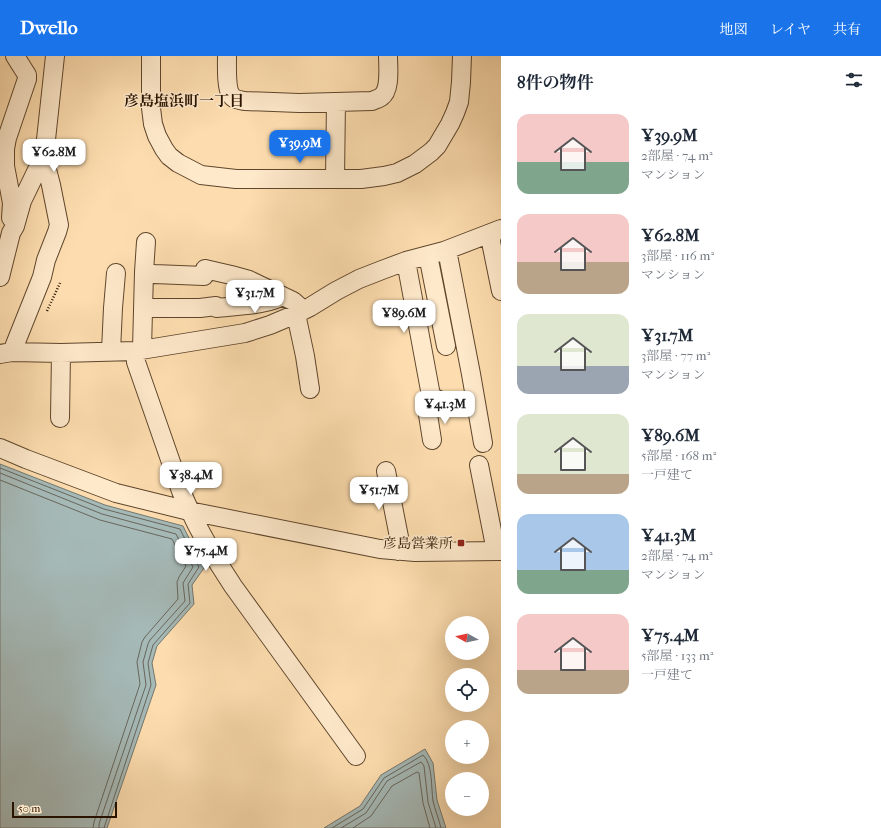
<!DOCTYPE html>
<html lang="ja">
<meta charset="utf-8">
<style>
:root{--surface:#fff;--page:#f2f2f3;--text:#1f2937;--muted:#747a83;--accent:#1a73e8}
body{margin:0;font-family:"IM FELL French Canon","Noto Serif JP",serif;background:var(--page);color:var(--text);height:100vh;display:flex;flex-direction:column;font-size:15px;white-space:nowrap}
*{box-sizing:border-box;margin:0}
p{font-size:13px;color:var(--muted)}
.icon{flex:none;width:22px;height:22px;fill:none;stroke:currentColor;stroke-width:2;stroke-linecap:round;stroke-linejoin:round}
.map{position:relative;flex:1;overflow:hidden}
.side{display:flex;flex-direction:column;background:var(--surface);width:380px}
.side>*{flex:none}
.needle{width:26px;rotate:278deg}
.buttons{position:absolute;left:445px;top:560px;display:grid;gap:8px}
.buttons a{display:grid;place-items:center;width:44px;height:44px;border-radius:50%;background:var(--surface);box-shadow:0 4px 16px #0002;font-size:20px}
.scale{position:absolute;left:12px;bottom:10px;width:105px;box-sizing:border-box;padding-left:4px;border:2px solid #2a1400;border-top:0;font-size:11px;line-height:14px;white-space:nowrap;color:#2a1400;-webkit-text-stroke:3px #fee9cb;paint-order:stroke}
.price{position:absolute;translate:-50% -34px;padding:0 9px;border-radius:8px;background:#fff;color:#222;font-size:13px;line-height:26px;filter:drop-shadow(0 1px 2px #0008)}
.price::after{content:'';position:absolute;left:50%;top:24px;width:12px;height:9px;margin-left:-6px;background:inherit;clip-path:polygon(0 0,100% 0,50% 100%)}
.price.current{background:var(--accent);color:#fff}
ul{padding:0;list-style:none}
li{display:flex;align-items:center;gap:12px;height:100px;padding:0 16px}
li span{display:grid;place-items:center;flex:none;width:112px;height:80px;border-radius:12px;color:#555}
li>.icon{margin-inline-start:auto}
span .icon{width:48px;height:48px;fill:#fffc;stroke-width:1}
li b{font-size:17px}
h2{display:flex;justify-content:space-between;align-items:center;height:48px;padding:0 16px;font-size:17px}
header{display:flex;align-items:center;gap:24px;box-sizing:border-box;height:56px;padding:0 20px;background:var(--accent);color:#fff}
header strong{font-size:19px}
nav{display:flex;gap:22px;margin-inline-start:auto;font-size:14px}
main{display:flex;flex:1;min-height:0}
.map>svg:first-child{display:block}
.water{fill:#a5b9b7;stroke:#74776e}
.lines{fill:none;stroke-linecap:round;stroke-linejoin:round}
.shore{stroke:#68665c;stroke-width:1}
.minor-casing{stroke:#5f462c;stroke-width:20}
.path{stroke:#2a1400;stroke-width:2.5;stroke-dasharray:1 2;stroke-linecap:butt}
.minor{stroke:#fee9cb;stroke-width:18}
.poi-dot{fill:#8f2418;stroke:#fee9cb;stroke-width:1.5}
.labels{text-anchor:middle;stroke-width:3;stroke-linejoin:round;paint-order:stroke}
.poi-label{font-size:14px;fill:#2a1400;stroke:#fee9cb;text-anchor:end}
.neighbourhood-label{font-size:15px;font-weight:bold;fill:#2a1400;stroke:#fee9cb}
</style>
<header>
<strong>Dwello</strong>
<nav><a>地図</a><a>レイヤ</a><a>共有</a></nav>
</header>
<main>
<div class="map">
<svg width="501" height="772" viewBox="0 0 501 772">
<rect width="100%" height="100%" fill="#fdddaf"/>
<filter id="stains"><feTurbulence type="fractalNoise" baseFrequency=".005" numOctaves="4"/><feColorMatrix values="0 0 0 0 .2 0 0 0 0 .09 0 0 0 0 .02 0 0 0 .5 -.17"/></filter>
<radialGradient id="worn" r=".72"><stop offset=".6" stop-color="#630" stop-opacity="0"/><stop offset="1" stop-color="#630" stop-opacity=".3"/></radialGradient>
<path class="water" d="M0,408L105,449L183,470L204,512L192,529L194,548L157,590L152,607L156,629L107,772H0Z
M425,693L433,707L437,744L446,772H324L360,750L381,719Z"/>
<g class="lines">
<path class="shore" d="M0,412L104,453L180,473L199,511L188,528L190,547L153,589L148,607L151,629L104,772
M0,417L102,458L176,478L193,511L183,527L185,545L150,584L148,588L143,606L146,629L99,768V772
M0,424L100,464L172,483L186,510L179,521L177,526L178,543L145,581L142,586L137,606L140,628L94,766L93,772
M332,772L363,753L384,722L423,699C433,708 431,732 433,745C435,754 439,763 441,772
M341,772L366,757L387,725L421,706L422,707L424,710L428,746L436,772
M353,772L371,760L392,730L417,716L419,717L423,747L430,772"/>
<g class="minor-casing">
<path id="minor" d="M151,0V52L153,68L157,80L164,93L169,100L178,107L201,119L236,123H361L384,120L397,117L415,108L431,96L437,90L450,68L455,57L459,46L461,26L462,0
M227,0C227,9 226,32 231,39C234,44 240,44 245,45L299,47L372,45C374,44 378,43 381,41C391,34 388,11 388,0
M335,122L336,46
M11,162L12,147L5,110V93L7,82L27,23V19L15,0
M492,177L491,186L501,235
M447,194L471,318L483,387
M428,199L446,290
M406,205L432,345
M144,216L154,218L204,220L205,213L231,219L249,224L293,245L303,254
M0,221L11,177L15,170L22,145L37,114L42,108L44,102L55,0
M143,252H200L216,250V252C231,250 271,249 281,240
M296,258L305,300L310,333
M142,293L144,216L146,186
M111,295L113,252L116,217
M135,295L136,306L181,435C195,468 213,500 233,530L356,700
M12,296L42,221L46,204L57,176L59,169L51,129L44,102
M0,298L12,296L61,297L135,295L245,277L270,269L296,258L310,251L336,235L359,223L382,214L406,205L444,195L501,173
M60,362L61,297
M432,384L426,346L437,343
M0,392L26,403L116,437L189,455L380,493L415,496L501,495
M479,409L496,495
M386,415L399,481L398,495"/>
</g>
<path class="path" d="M47,255L61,225"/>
<use href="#minor" class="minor"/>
</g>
<rect class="poi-dot" x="457" y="483" width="8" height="8" rx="2"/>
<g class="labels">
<g class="poi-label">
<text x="453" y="492">彦島営業所</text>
</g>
<g class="neighbourhood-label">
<text x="184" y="50">彦島塩浜町一丁目</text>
</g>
</g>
<rect width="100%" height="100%" filter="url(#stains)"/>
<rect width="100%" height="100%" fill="url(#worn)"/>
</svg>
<div class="buttons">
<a><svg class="needle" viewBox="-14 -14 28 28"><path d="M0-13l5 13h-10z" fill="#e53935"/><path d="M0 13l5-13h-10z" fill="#747a83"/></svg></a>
<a><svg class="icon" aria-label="locate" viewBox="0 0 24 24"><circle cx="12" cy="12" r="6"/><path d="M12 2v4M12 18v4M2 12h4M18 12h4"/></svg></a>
<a>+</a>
<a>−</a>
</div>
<div class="scale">50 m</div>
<b class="price current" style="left:300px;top:108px">¥39.9M</b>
<b class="price" style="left:54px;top:117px">¥62.8M</b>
<b class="price" style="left:255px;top:258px">¥31.7M</b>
<b class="price" style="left:404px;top:278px">¥89.6M</b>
<b class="price" style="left:445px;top:369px">¥41.3M</b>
<b class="price" style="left:191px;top:440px">¥38.4M</b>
<b class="price" style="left:379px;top:455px">¥51.7M</b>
<b class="price" style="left:206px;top:516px">¥75.4M</b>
</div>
<section class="side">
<h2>8件の物件<svg class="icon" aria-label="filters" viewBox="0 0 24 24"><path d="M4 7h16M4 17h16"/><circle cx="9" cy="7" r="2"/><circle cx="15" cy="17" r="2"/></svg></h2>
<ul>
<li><span style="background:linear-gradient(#f6c9c9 60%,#7fa58c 0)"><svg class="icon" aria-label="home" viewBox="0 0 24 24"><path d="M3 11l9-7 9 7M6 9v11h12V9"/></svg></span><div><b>¥39.9M</b><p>2部屋 · 74 m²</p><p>マンション</p></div></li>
<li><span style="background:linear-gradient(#f6c9c9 60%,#b9a48a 0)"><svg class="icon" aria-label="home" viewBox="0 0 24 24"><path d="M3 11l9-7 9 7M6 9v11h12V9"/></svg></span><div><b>¥62.8M</b><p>3部屋 · 116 m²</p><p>マンション</p></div></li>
<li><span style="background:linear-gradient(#dfe7d0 65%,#9aa5b1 0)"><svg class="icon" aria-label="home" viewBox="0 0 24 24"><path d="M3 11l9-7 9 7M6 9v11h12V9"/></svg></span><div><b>¥31.7M</b><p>3部屋 · 77 m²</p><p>マンション</p></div></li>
<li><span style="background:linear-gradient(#dfe7d0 75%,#b9a48a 0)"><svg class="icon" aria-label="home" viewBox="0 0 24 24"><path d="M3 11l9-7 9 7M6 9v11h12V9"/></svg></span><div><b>¥89.6M</b><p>5部屋 · 168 m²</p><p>一戸建て</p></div></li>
<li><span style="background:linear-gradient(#a9c7e8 70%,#7fa58c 0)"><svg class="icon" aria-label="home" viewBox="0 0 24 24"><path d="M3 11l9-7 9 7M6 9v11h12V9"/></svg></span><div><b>¥41.3M</b><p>2部屋 · 74 m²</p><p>マンション</p></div></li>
<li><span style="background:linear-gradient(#f6c9c9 70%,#b9a48a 0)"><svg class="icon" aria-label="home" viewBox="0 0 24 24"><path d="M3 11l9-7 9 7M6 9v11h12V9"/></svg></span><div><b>¥75.4M</b><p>5部屋 · 133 m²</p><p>一戸建て</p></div></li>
</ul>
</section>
</main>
